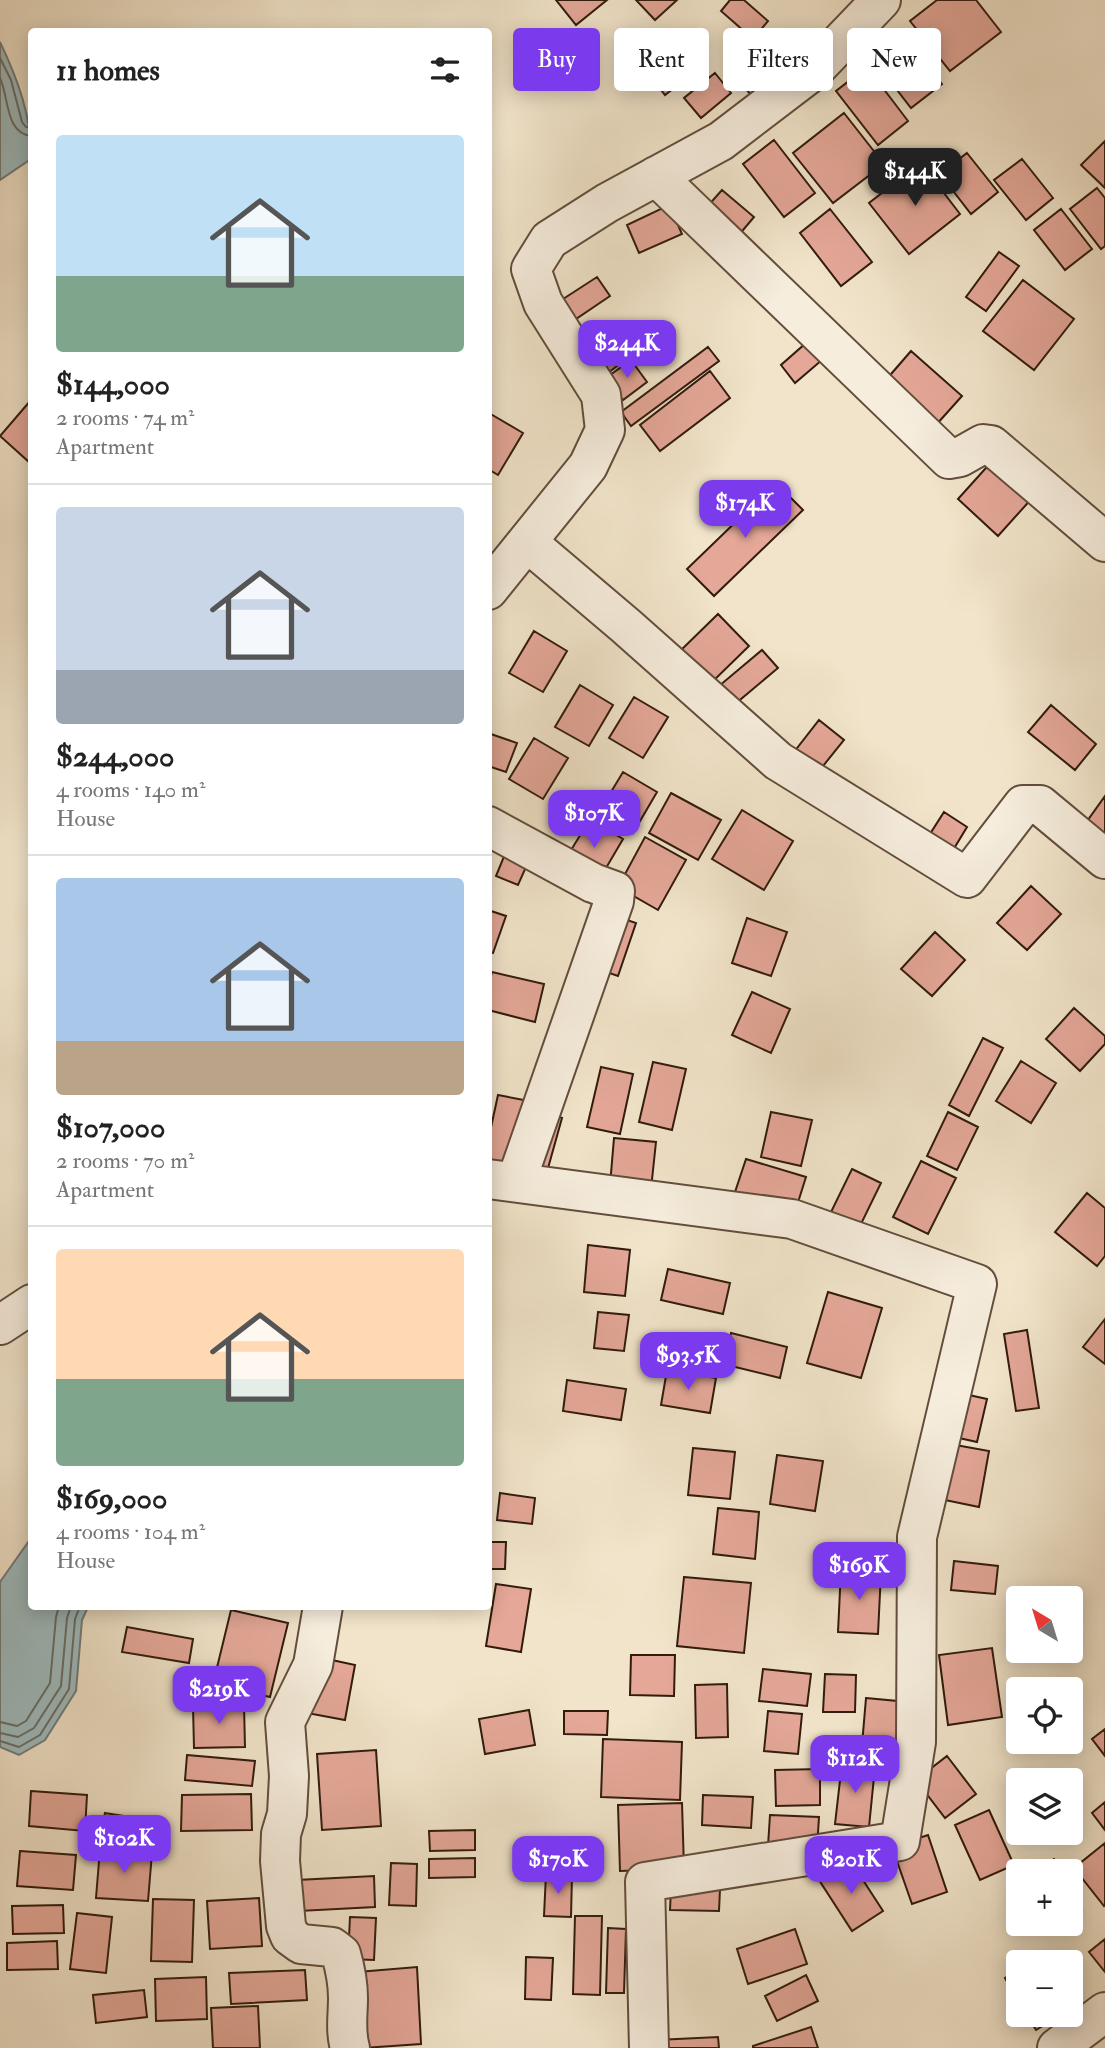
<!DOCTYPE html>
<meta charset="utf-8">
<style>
:root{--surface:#fff;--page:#f6f6f6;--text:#222;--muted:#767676;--line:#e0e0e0;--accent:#7c3aed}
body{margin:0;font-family:"IM FELL Double Pica",serif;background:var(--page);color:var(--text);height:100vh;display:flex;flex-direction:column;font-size:26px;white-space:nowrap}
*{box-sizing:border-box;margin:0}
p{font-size:23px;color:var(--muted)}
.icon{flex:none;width:38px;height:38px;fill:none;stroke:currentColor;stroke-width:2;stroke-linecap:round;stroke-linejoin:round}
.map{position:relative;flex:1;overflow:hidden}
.details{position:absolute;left:28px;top:28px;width:464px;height:1582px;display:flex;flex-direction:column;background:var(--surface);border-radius:7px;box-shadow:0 4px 18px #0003}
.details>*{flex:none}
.guide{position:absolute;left:513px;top:28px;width:486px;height:63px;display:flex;gap:14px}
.needle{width:46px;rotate:322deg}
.fabs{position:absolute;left:1006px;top:1586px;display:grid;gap:14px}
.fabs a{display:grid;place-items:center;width:77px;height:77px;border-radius:7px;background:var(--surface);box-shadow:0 4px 18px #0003;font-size:35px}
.price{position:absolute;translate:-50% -60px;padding:0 16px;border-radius:14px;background:var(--accent);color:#fff;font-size:23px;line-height:46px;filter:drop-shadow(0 2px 4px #0008)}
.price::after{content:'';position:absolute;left:50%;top:42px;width:21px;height:16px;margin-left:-10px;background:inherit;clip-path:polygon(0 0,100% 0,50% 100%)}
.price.current{background:#222;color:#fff}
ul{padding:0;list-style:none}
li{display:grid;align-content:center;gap:14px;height:371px;padding:0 28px}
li+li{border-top:2px solid var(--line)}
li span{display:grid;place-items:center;height:217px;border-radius:7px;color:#555}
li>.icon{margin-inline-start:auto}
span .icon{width:126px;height:126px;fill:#fffc;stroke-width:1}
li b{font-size:30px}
h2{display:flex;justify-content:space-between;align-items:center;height:84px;padding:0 28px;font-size:30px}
.pill{padding:0 24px;border-radius:7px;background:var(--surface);box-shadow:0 4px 18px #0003;font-size:24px;line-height:63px}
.pill.current{background:var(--accent);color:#fff}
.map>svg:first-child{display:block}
.water{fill:#9ebcc0;stroke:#737c78;stroke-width:2}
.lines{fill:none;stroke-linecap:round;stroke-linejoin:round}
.shore{stroke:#686c66;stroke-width:2}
.building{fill:#e4a798;stroke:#321b0d;stroke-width:2}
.minor-casing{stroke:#624d3c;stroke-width:42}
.minor{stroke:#f6eddd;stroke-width:38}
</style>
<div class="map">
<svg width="1105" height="2048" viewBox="0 0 1105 2048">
<rect width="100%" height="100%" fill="#f1e4ca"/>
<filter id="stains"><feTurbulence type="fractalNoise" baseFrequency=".00286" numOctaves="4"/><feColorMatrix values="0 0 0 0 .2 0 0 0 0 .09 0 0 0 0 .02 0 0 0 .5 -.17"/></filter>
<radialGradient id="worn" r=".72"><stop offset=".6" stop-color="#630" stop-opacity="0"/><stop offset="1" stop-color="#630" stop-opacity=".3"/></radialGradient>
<path class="water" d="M0,42C18,80 32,117 31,159L0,180Z
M31,1538L32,1606L88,1607L82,1620L76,1691L45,1740L19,1755L0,1747V1582Z"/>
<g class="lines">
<path class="shore" d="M0,58L11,80L22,122L26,127L32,128
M0,78C9,97 5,134 32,136
M0,1722L17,1726L26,1721L50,1683L56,1617L59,1606
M0,1733L18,1737L34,1728L61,1686L67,1618L71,1606
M0,1741L19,1747L40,1735L69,1689L75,1619L80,1606"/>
</g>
<path class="building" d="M556,0H607L576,25Z
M636,0H677L655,20Z
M730,0H744L768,21L753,39L721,11Z
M937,0H976L1001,32L950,71L910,21Z
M900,31L942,84L911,108L870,55Z
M677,37L701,67L665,95L642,65Z
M755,42L780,71L751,95L727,66Z
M867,67L908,121L878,145L836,91Z
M715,73L731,93L701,118L684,98Z
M844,113L884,164L833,203L793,153Z
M774,140L815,193L784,217L743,164Z
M1105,141V188L1081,165Z
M967,153L998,192L971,214L940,174Z
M1022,159L1053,198L1026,220L994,180Z
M921,163L960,214L909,254L869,203Z
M1097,188L1105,198V246L1101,249L1070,209Z
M722,190L754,217L738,236L706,208Z
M669,205L682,234L639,253L627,225Z
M830,209L872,262L841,286L800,233Z
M1061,209L1092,249L1065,270L1034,230Z
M999,252L1019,266L986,311L966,297Z
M597,277L610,296L573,321L560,301Z
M1023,280L1074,319L1034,370L983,331Z
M598,325L625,360L605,375L578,341Z
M814,336L829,354L795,383L781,365Z
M708,347L719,361L631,426L621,412Z
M911,351L962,396L936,425L885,381Z
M631,360L647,382L623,400L606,378Z
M710,371L730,398L660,451L640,425Z
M31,400L32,459L29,462L0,436Z
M489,413L523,433L498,475L488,469Z
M994,459L1034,496L998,536L958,499Z
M776,483L803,510L714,596L687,569Z
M718,614L749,646L708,686L677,654Z
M534,631L567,651L543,692L509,673Z
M762,650L778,668L735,704L719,686Z
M580,685L613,705L589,746L555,727Z
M634,697L668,717L643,758L609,738Z
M1051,705L1096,744L1075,770L1028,732Z
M819,720L844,740L819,771L794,752Z
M488,733L517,743L506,772L488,766Z
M534,738L568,758L543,799L509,779Z
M623,772L657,792L633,833L599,812Z
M671,793L721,820L698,860L649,833Z
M1105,796V849L1080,831Z
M742,810L793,841L764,890L712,859Z
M944,812L967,827L947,860L923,845Z
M590,819L623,839L599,880L565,860Z
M645,837L686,860L658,910L618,887Z
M507,849L530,858L518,885L496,876Z
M1031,886L1061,914L1027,950L997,923Z
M593,908L636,923L618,976L574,961Z
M488,910L506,916L493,953L488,951Z
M747,918L787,932L771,976L732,963Z
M935,932L965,960L932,996L901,969Z
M492,972L544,984L535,1022L488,1010V987Z
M752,992L790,1009L771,1053L732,1035Z
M1074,1008L1105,1036V1044L1080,1071L1046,1039Z
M983,1038L1003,1048L969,1116L949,1105Z
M1021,1061L1056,1083L1031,1123L996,1101Z
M653,1062L686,1069L672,1130L639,1122Z
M601,1067L633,1074L620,1134L587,1127Z
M498,1095L529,1101L515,1170L488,1164V1141Z
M771,1112L812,1120L801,1166L761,1157Z
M948,1112L978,1127L957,1170L927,1156Z
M546,1113L562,1118L545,1179L528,1174Z
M614,1138L656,1142L651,1189L610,1185Z
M746,1159L806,1177L794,1215L734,1195Z
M921,1161L956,1178L928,1234L893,1217Z
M852,1169L881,1183L860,1226L831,1212Z
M1087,1193L1105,1208V1256L1097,1266L1055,1232Z
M588,1245L630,1250L625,1296L584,1292Z
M668,1269L730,1283L723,1314L661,1300Z
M828,1292L882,1308L861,1378L807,1363Z
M598,1312L629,1315L624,1351L594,1348Z
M1105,1319V1364L1083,1347Z
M1027,1330L1039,1408L1016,1411L1004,1334Z
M731,1333L787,1347L780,1378L723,1364Z
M667,1370L716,1378L710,1413L661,1405Z
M567,1380L626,1389L621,1420L563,1411Z
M960,1393L987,1399L977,1442L950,1436Z
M950,1444L989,1451L979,1507L940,1499Z
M693,1448L735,1452L730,1499L688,1495Z
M777,1455L823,1461L815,1511L770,1504Z
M500,1493L535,1498L532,1524L497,1520Z
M718,1508L759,1512L755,1559L713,1554Z
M488,1542H506L505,1569H488Z
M954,1561L998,1566L995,1594L951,1590Z
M841,1569L881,1572L878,1634L838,1632Z
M684,1577L751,1583L744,1653L677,1646Z
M496,1584L531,1589L521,1652L486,1646Z
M231,1610L288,1623L270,1697L213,1684Z
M127,1627L193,1639L189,1663L122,1652Z
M992,1648L1002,1717L948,1725L939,1655Z
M631,1655H675L674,1696L630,1695Z
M318,1657L355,1665L345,1720L307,1713Z
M763,1669L811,1674L807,1706L759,1701Z
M825,1674L856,1675L855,1712H823Z
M727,1684L728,1737L696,1738L695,1685Z
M866,1698L908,1702L903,1749L862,1745Z
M244,1705L245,1747L194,1748L193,1706Z
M529,1710L535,1745L485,1754L479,1719Z
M564,1711H608L607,1735L564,1734Z
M768,1711L802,1714L798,1754L764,1751Z
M1105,1729V1756L1092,1739Z
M603,1739L682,1742L680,1800L601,1797Z
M376,1750L381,1826L322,1830L317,1754Z
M187,1755L255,1761L252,1786L185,1780Z
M947,1756L976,1794L945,1818L916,1780Z
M842,1763L875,1767L869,1827L835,1824Z
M820,1769V1805L776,1806L775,1770Z
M31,1791L87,1795L85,1831L29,1826Z
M251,1794L252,1830L181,1831L182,1795Z
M703,1795L753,1797L751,1828L702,1825Z
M1105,1802V1830L1092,1813Z
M682,1803L684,1869L620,1871L618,1805Z
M989,1810L1014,1865L980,1880L955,1825Z
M105,1813L162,1822L159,1842L101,1833Z
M770,1815L819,1817L817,1848L768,1846Z
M475,1830V1850L430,1851L429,1831Z
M928,1835L947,1892L912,1904L892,1847Z
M1105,1843V1905L1104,1906L1074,1868Z
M100,1849L152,1853L148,1901L96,1898Z
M20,1851L76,1855L73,1890L17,1886Z
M475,1858V1877L429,1878V1859Z
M1054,1859L1061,1871H1033Z
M850,1860L883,1911L852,1931L819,1880Z
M391,1863L417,1864L416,1906L389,1905Z
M546,1874L572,1875L571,1917L544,1916Z
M374,1876L375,1907L299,1911L297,1880Z
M671,1888L720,1889L719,1911L670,1910Z
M1071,1890L1082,1910L1071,1915Z
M259,1898L262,1946L210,1949L207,1901Z
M153,1899L194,1900L192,1962L151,1961Z
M63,1905L64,1933L13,1934L12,1906Z
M77,1913L112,1917L106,1973L70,1969Z
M575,1916H602L600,1995L573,1994Z
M350,1917L376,1918L374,1960L348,1959Z
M608,1928L626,1929L624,1993H606Z
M795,1929L807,1964L748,1984L737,1949Z
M1105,1939V1972L1089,1952Z
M57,1941L58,1969L7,1970V1943Z
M526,1957L553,1958L551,2000L525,1999Z
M417,1967L421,2044L363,2048L358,1972Z
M1018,1969V2001L1005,1978Z
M305,1970L307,2000L231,2004L229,1973Z
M806,1975L818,2001L777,2021L765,1996Z
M206,1977L207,2019L156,2021L155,1979Z
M144,1990L147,2017L96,2023L93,1995Z
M258,2006L260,2048H213L211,2008Z
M1026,2014H1063L1036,2030Z
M811,2027L818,2048H753V2046Z
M718,2037L719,2048H658L657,2040Z"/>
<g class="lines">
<g class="minor-casing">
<path id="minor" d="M656,176L949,459L960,457L983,444L991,445L1105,542
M527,542L626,626L778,761L967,878L1023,805H1040L1105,859
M488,590L588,466L605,430L601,395L543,303L531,269L549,240L607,203L721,141L814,70L881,0
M488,826L593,883L615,891L614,901L516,1182
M488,1179L792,1219L977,1284L917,1537L916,1742L900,1841L645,1882L649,2048
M0,1325L32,1304
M323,1606L313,1665L285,1722L289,1776L287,1814L281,1834L280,1861L286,1926L290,1936L301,1944L332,1947L341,1954C345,1968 348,1983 348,1998C348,2015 345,2031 350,2048
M1057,2048L1105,2012"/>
</g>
<use href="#minor" class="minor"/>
</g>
<rect width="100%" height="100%" filter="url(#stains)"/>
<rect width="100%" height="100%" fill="url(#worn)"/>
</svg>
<div class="fabs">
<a><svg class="needle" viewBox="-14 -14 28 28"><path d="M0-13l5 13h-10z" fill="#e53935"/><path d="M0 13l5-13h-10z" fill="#767676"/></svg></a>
<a><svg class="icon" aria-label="locate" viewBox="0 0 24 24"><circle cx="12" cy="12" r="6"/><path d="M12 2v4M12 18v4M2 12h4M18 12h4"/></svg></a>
<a><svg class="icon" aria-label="layers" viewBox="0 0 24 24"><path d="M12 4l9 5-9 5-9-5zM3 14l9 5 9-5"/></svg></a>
<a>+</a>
<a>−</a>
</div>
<b class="price current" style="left:915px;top:208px">$144K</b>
<b class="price" style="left:627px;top:380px">$244K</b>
<b class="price" style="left:745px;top:540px">$174K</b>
<b class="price" style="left:594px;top:850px">$107K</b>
<b class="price" style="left:688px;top:1392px">$93.5K</b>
<b class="price" style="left:859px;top:1602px">$169K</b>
<b class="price" style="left:219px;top:1726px">$219K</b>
<b class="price" style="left:855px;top:1795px">$112K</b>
<b class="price" style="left:124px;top:1875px">$102K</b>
<b class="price" style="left:558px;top:1896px">$170K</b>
<b class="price" style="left:851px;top:1896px">$201K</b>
<div class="guide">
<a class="pill current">Buy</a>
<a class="pill">Rent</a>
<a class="pill">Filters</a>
<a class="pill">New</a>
</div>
<section class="details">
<h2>11 homes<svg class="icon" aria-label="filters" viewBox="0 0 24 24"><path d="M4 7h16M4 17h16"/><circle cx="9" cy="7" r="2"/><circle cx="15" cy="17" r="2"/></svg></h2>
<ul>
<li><span style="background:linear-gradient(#bfe0f5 65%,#7fa58c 0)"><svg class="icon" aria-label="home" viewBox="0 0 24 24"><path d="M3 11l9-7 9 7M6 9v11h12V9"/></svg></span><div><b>$144,000</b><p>2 rooms · 74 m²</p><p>Apartment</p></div></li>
<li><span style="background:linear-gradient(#c9d6e8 75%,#9aa5b1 0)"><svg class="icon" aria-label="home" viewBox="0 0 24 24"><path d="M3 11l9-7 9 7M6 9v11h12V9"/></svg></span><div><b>$244,000</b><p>4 rooms · 140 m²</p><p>House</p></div></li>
<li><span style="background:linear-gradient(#a9c7e8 75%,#b9a48a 0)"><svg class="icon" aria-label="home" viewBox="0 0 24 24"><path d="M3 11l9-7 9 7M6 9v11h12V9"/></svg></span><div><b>$107,000</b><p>2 rooms · 70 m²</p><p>Apartment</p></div></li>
<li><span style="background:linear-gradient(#ffd9b3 60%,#7fa58c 0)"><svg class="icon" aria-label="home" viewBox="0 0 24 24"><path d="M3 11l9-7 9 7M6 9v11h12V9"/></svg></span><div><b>$169,000</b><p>4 rooms · 104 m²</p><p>House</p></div></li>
</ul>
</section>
</div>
